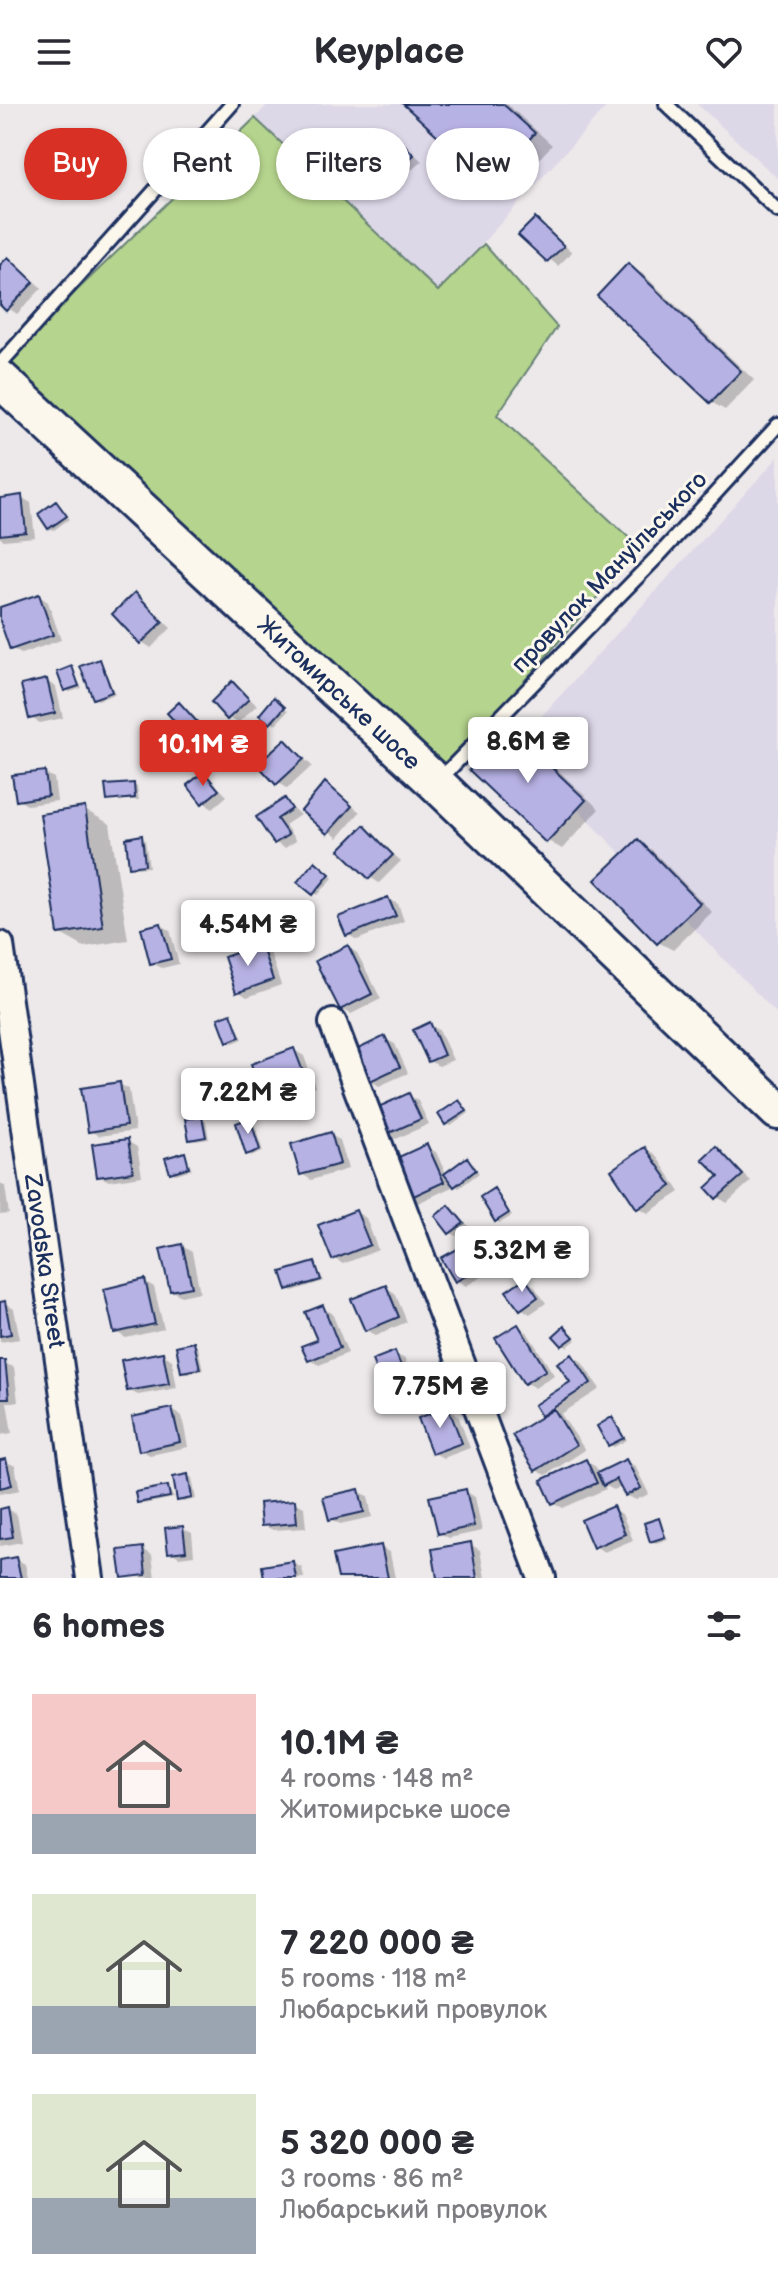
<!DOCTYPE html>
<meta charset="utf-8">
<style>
:root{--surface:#fff;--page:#f2f2f3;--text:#2b2b33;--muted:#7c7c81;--accent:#d93025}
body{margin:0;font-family:"Balsamiq Sans",sans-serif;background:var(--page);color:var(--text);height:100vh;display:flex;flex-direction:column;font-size:30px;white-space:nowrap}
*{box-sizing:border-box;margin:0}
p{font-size:26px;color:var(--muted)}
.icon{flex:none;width:44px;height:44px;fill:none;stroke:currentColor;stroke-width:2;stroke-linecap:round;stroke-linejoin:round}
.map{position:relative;height:1474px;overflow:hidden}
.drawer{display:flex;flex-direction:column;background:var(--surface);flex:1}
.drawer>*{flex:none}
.hud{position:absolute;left:24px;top:24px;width:730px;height:72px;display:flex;gap:16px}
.price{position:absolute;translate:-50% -68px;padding:0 18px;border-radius:8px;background:#fff;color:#222;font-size:26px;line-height:52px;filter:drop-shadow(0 2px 4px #0008)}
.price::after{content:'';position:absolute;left:50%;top:48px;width:24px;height:18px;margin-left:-12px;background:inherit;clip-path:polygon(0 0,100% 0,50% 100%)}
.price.active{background:var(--accent);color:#fff}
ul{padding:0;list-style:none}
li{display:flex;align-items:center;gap:24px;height:200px;padding:0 32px}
li span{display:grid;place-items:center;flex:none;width:224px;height:160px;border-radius:0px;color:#555}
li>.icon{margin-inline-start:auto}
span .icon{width:96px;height:96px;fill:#fffc;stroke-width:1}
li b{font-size:34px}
h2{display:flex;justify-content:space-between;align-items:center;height:96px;padding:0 32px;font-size:34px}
.chip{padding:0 28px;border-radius:36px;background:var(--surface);box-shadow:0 2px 6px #0004;font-size:28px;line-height:72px}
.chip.active{background:var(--accent);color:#fff}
header{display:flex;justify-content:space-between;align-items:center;height:104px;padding:0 32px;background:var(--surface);font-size:36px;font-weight:700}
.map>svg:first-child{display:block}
.built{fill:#ddd8e8}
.green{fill:#b5d48d;stroke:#688276;stroke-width:2}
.shadow{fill:#0003}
.building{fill:#b7b2e4;stroke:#1b2f5e;stroke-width:2}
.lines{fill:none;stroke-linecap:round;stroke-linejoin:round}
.service-casing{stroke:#1b2f5e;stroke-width:18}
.minor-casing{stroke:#1b2f5e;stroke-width:32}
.secondary-casing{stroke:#1b2f5e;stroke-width:42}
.service{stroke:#fbf7ec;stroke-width:12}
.minor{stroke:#fbf7ec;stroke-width:26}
.secondary{stroke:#fbf7ec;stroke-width:36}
.labels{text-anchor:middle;stroke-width:6;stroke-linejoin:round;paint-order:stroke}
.street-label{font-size:24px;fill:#1b2f5e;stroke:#fbf7ec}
</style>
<header><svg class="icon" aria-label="menu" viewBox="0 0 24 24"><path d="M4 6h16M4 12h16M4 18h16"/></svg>Keyplace<svg class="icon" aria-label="heart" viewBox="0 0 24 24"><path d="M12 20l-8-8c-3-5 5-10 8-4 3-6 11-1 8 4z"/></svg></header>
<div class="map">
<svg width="778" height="1474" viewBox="0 0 778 1474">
<rect width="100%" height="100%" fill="#ede9ea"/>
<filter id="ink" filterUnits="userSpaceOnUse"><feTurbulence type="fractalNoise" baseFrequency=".0125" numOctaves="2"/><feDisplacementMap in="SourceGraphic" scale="16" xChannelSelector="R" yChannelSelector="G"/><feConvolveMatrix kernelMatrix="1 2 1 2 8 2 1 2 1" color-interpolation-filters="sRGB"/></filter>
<g filter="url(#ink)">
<path class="built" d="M268,0H609L438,188L255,14Z
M697,0H778V75Z
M778,353V911L515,641Z"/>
<path class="green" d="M255,14L438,187L484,140L557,223L497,311L640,444L436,679L0,261Z"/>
<path class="shadow" d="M406,0H507L552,41L524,71L509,62L496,76L477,65Z
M400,37L422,57L392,83L382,78Z
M535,116L572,148L558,162L521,131Z
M8,156L42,184L17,210L0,198V164Z
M628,162L643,170L754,276L725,306L711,298Z
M21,393L31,399L35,433L4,436L0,434V396Z
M56,400L69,415L54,426L50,424Z
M135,490L171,524L151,544L142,538Z
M39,492L48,498L61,536L21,550L11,544L0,505Z
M100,557L115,590L98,596L94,594Z
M72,565L82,584L70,588L66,586Z
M46,577L56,583L63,614L40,619L31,614Z
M232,580L257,601L238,619L229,614Z
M279,598L288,607L275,621L262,611Z
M179,601L217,637L208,645L199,640Z
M510,626L524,634L599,705L562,745L548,737Z
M285,637L312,662L287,685L260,660Z
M44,669L54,674L57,697L27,701L18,696Z
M205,670L227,692L213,704L203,698Z
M133,681L137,683L139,696H109Z
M326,681L360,708L338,734L304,707Z
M285,697L300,711L285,721L296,737L285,744L275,739L259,713Z
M85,706L110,720L128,836L84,843L59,829Z
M364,724L401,757L379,779L370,773Z
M141,734L145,736L149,763L135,764L131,762Z
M638,737L652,746L712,808L673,846L658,838Z
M319,762L333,774L318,791L314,789Z
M388,795L398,800L404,817L357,836L347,830Z
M161,821L170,826L179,860L162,864L152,859Z
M261,842L270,848L281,881L247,893L238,887Z
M348,843L357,849L381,895L351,910L341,905Z
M231,911L243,935L233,939L228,936Z
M430,921L439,926L453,956L439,962L429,957Z
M385,935L395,940L408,969L379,982L370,976Z
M294,946L304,952L315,983L275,998L266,993Z
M119,980L129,985L135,1027L99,1032L90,1027Z
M196,987L200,990L205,1007L194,1010L190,1007Z
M408,991L418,997L429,1020L396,1035L387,1029Z
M459,998L469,1009L451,1022L446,1019Z
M202,1014L206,1017L209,1035L195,1037L191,1035Z
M250,1016L254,1019L263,1048L252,1052L248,1050Z
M330,1031L340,1036L348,1065L311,1076L302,1070Z
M127,1037L137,1043L142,1072L109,1077L99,1072Z
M426,1043L436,1048L446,1070L467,1056L479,1069L459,1084L450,1078L452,1083L418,1099L409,1093Z
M716,1044L751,1077L727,1099L718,1093L722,1072Z
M645,1045L655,1050L680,1088L648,1109L639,1104Z
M184,1050L192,1065L176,1070L171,1068Z
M0,1079L5,1082L9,1110L0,1111Z
M494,1087L512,1112L500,1119L496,1116Z
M450,1104L472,1125L460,1134L451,1129Z
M356,1108L366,1114L378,1146L343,1160L333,1154Z
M470,1140L479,1145L492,1167L466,1182L456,1176Z
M182,1142L192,1148L200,1188L181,1192L171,1186Z
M315,1160L324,1177L293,1187L288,1184Z
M525,1176L534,1182L546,1199L530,1210L521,1204Z
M144,1177L154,1183L164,1225L126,1234L116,1228Z
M385,1183L395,1189L407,1218L376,1231L366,1226Z
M5,1199L14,1205L20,1235L0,1238V1200Z
M322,1204L332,1209L348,1249L319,1261L309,1256L320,1237Z
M518,1223L527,1228L554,1271L535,1284L525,1278Z
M565,1224L576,1236L567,1243L563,1241Z
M194,1240L198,1243L203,1266L187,1270L183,1267Z
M163,1250L172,1256L177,1284L138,1291L128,1286Z
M395,1250L405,1255L414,1280L394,1288L385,1282Z
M572,1252L581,1257L600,1285L561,1310L585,1346L546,1371L536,1366L545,1313L537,1302L573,1279Z
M0,1258L14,1263L18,1298H7L12,1329L0,1331Z
M448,1305L458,1311L470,1344L443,1354L434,1349Z
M172,1306L182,1312L188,1343L150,1351L140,1346Z
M612,1315L627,1336L614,1343L610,1341Z
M5,1357L15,1362L20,1386L0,1390V1358Z
M586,1357L596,1363L599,1370L626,1357L635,1362L649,1390L636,1396L626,1391L622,1382L614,1386L604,1381L606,1385L563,1404L553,1399Z
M188,1372L192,1374L196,1395L183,1398L179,1396Z
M168,1384L174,1394L143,1400L139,1398Z
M358,1387L368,1392L372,1413L340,1420L330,1414Z
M465,1387L475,1393L482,1427L449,1434L439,1429Z
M294,1398L304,1403L306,1424L273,1426L263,1421Z
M8,1405L17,1411L22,1438L0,1442V1407Z
M612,1405L622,1410L633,1436L604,1448L595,1442Z
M659,1417L668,1435L656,1439L651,1436Z
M182,1424L192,1429L194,1451L179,1453L170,1447Z
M470,1440L480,1446L485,1474H439Z
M381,1443L390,1449L395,1474H340Z
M143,1445L152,1451L155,1474L123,1472Z
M16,1455L25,1460L28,1474H0V1458Z
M293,1459L302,1464L304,1474H266Z"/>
<path class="building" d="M403,0H503L535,29L505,62L491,50L476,67Z
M399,35L414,51L381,79L367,63Z
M535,114L564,142L547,158L518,131Z
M8,153L34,178L6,207L0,201V161Z
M628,159L741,267L710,299L597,192Z
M22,391L26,428L0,431V394Z
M56,397L67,412L48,425L38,410Z
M135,488L163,518L140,540L112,510Z
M39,490L53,531L10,546L0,517V503Z
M100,555L112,588L93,595L80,562Z
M72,562L79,582L64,587L57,568Z
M47,575L55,609L29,615L21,581Z
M232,577L249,595L227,616L211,598Z
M274,593L285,603L270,620L259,611Z
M179,598L209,631L197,642L167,609Z
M510,624L586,696L546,739L469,666Z
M285,635L304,655L276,681L257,660Z
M45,667L48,692L16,697L12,671Z
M204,668L219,686L202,700L187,681Z
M325,678L352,702L327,730L301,707Z
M134,679L135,694L107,697L105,681Z
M285,694L292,705L277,715L288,731L274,740L256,713Z
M85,703L103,823L58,830L40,710Z
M364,721L393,751L369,775L339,746Z
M142,731L145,761L129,763L126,734Z
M638,735L700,799L657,840L595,776Z
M315,757L330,770L313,791L297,778Z
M388,793L396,812L346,832L338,813Z
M161,819L171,855L150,860L141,824Z
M261,840L273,876L236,889L224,853Z
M348,841L372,890L340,906L315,857Z
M231,909L240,933L227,938L218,914Z
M430,918L444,951L428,958L413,926Z
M385,932L400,963L368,978L354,947Z
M294,944L307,978L264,994L251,960Z
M120,978L126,1022L88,1028L81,984Z
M197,985L202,1005L188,1008L183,989Z
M409,989L421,1015L385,1031L374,1005Z
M459,996L467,1007L445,1021L438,1010Z
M202,1012L206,1033L189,1036L185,1015Z
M250,1014L260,1046L246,1051L236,1019Z
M331,1028L340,1060L300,1071L291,1040Z
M128,1035L133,1068L97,1073L92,1040Z
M427,1040L444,1078L407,1095L390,1057Z
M716,1042L743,1071L716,1095L706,1084L719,1072L702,1055Z
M645,1043L672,1082L637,1105L611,1066Z
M185,1048L189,1063L170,1069L165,1054Z
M467,1053L476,1066L454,1083L444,1070Z
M494,1084L509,1109L495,1118L480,1093Z
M449,1101L464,1119L449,1130L435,1112Z
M356,1106L370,1141L332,1156L318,1121Z
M470,1138L484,1162L455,1178L441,1154Z
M182,1140L192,1183L170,1187L160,1145Z
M315,1158L321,1176L287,1186L281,1168Z
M525,1174L538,1193L520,1206L506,1187Z
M145,1175L155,1220L114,1229L104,1185Z
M386,1181L399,1213L365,1227L351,1195Z
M5,1197L11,1230L0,1232V1198Z
M323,1201L340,1244L308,1257L301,1242L317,1236L305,1208Z
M518,1220L546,1266L524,1280L495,1234Z
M564,1222L574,1233L562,1242L553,1232Z
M194,1238L200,1265L181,1268L176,1242Z
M395,1247L406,1275L383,1284L372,1256Z
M163,1248L169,1280L127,1287L121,1256Z
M572,1250L591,1279L541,1312L534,1301L570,1278L557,1259Z
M0,1256H5L9,1294H0Z
M448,1303L462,1339L432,1350L418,1314Z
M172,1304L180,1338L139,1347L132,1313Z
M554,1305L576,1341L535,1367L512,1331Z
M612,1313L624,1334L608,1342L597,1322Z
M6,1355L12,1381L0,1384V1356Z
M586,1355L597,1379L552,1400L541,1376Z
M626,1355L641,1384L625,1392L616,1375L603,1382L597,1369Z
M188,1370L192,1394L177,1397L173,1373Z
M168,1382L170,1393L137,1399L135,1388Z
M359,1385L364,1408L329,1416L323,1393Z
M466,1385L474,1422L438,1430L429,1393Z
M295,1396L297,1419L261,1422L259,1399Z
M613,1402L625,1430L593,1444L581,1416Z
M8,1403L13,1433L0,1435V1405Z
M659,1414L665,1433L650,1438L644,1419Z
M183,1422L186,1447L168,1449L165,1424Z
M471,1438L477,1474H437L432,1445Z
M381,1441L388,1474H338L333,1451Z
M143,1443L146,1471L122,1474L118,1446Z
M16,1453L21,1474H0V1456Z
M293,1457L296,1474H264L262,1462Z"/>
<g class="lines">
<g class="service-casing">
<path id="service" d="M666,0L778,107
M0,260L232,0
M438,677L660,450L778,321"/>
</g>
<g class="minor-casing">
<path id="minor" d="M0,841L90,1474
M333,919L542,1474"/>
</g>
<g class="secondary-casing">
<path id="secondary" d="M0,275L436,679L778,1007"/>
</g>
<use href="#service" class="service"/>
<use href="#minor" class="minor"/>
<use href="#secondary" class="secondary"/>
</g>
</g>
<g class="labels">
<g class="street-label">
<text transform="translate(609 468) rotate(-46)" y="8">провулок Мануїльського</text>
<text transform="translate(339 589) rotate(43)" y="8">Житомирське шосе</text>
<text transform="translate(45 1157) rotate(82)" y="8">Zavodska Street</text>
</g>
</g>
</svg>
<b class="price" style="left:528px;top:681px">8.6M ₴</b>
<b class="price active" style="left:203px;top:684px">10.1M ₴</b>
<b class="price" style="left:248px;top:864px">4.54M ₴</b>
<b class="price" style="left:248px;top:1032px">7.22M ₴</b>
<b class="price" style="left:522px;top:1190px">5.32M ₴</b>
<b class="price" style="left:440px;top:1326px">7.75M ₴</b>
<div class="hud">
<a class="chip active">Buy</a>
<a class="chip">Rent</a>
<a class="chip">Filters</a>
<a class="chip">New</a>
</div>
</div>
<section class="drawer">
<h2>6 homes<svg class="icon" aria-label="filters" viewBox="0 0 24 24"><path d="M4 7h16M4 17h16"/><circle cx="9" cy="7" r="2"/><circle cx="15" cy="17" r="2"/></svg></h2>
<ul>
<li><span style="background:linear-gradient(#f6c9c9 75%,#9aa5b1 0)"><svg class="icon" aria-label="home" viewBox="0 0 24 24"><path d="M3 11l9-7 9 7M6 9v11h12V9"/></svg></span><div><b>10.1M ₴</b><p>4 rooms · 148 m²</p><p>Житомирське шосе</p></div></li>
<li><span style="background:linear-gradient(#dfe7d0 70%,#9aa5b1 0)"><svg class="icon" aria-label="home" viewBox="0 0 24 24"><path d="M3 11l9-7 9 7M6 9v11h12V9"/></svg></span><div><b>7 220 000 ₴</b><p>5 rooms · 118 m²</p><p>Любарський провулок</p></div></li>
<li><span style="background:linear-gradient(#dfe7d0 65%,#9aa5b1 0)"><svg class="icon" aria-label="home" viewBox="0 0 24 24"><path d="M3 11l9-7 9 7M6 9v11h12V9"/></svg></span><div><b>5 320 000 ₴</b><p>3 rooms · 86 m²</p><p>Любарський провулок</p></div></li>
</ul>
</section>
